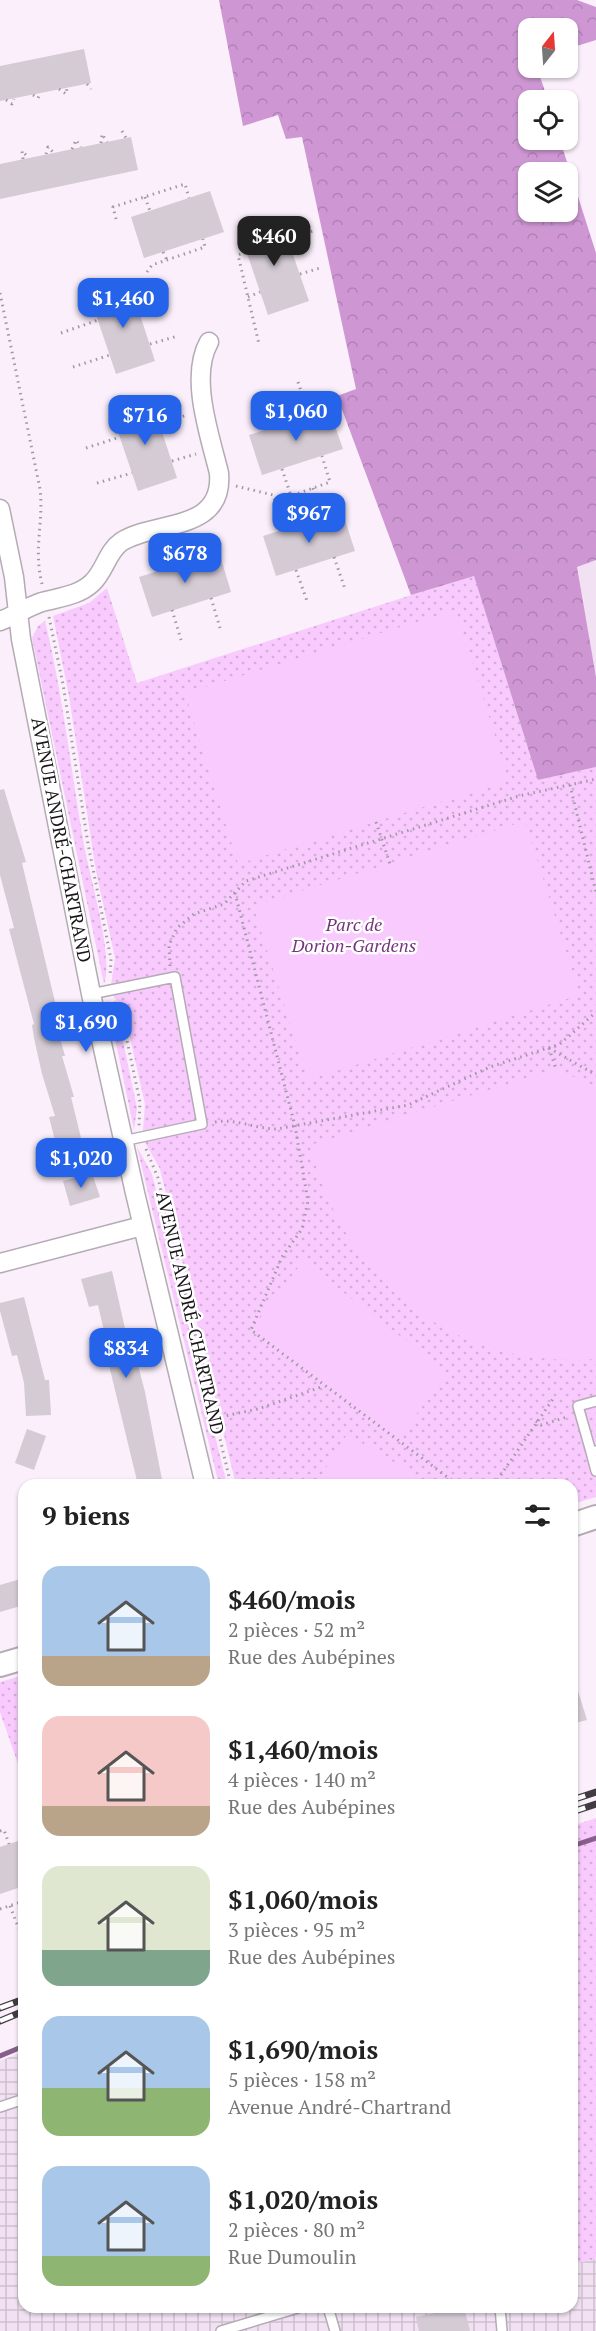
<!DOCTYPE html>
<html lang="fr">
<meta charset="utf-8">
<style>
:root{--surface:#fff;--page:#f2f2f2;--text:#222;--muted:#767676;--accent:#2563eb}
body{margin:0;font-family:"PT Serif",serif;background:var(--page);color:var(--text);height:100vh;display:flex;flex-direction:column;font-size:22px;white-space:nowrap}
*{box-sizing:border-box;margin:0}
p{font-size:20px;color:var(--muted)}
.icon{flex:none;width:33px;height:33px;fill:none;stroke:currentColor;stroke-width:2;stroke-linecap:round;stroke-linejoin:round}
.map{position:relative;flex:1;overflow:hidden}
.side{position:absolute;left:18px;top:1479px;width:560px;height:834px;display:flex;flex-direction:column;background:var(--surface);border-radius:18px;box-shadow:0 2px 4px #0004}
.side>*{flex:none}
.needle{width:39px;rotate:17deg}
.tools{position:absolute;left:518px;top:18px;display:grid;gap:12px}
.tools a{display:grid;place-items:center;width:60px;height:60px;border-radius:12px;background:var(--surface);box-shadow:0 2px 4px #0004;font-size:30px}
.price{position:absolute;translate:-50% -51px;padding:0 14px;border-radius:12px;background:var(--accent);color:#fff;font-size:20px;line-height:39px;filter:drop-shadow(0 2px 3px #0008)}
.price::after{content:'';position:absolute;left:50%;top:36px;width:18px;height:14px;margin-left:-9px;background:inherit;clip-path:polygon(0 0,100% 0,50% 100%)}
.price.current{background:#222;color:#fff}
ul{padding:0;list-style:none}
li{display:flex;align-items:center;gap:18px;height:150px;padding:0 24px}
li span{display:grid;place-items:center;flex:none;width:168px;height:120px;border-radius:18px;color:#555}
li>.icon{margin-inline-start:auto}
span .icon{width:72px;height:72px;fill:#fffc;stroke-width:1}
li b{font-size:26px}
h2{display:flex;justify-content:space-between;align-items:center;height:72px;padding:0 24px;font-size:26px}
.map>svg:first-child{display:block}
.built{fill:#f1e1f2}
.industrial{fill:url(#industrial-grid)}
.grass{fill:url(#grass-dots)}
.forest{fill:url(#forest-crowns);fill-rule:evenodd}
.pitch{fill:#f8cafd}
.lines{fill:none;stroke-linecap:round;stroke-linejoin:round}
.stream{stroke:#865f8a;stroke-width:5}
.building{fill:#d4cbd5}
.service-casing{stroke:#b4abb5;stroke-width:12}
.minor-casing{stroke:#b4abb5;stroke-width:21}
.tertiary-casing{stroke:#b4abb5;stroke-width:26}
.path{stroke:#a199a2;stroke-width:3;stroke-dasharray:1.5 4.5;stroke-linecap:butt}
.service{stroke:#fff;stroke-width:9}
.minor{stroke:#fff;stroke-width:18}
.tertiary{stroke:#fff;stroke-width:22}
.rail-casing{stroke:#413c42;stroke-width:7}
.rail{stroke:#fff;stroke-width:4.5;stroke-dasharray:14;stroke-linecap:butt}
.labels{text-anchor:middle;stroke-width:5;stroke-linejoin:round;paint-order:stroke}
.street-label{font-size:18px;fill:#19161a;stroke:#fff}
.park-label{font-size:18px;font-style:italic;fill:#76357e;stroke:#fff}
</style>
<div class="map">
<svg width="596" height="2331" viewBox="0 0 596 2331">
<defs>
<pattern id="industrial-grid" width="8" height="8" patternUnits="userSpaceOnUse" patternTransform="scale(1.5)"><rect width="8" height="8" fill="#f1e1f2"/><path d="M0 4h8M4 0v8" fill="none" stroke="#cec0cf"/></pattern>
<pattern id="grass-dots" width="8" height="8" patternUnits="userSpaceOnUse" patternTransform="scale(1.5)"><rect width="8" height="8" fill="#f8cafd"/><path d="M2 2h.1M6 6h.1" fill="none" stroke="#d4add8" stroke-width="1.8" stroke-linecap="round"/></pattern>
<pattern id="forest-crowns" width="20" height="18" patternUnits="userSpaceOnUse" patternTransform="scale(1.5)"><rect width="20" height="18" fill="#ce97d4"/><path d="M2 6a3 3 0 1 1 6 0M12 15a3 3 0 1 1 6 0" fill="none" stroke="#b081b5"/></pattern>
</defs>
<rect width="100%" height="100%" fill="#faeffb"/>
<path class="built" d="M596,560V677L576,566Z"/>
<path class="industrial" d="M24,2051V2307H572V2264L596,2259V2331H0V2061Z"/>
<path class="grass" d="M474,575L538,780L596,767V1497L572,1504V1485H236L160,1169L146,1144L143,1130L145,1104L124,1011L114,997L111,985L115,958L96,871L69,696L53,616L89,603L107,588L137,683Z
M45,621C63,695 71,771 84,845C90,878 114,956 104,984L32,638L38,626Z
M107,999L118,1017L137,1108L134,1130Z
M137,1147L152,1174L227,1485H219Z
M24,1675V1781L0,1712V1682Z
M596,1818V2259L572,2264V1826Z"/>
<path class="forest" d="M219,0H577L596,7V40L567,49V28H528V68H537L548,100H528V140H560L596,253V560L577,567L596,677V767L538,780L474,576L411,595L337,396L356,389L302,137L286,139L278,115L243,126ZM528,172H567V212H528Z"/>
<path class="pitch" d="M456,610L509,781L238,864L185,693Z
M525,821L580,995L308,1080L253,906Z
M556,1069L596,1087V1359C454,1370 343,1281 310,1145Z
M303,1261L448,1373L396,1441L251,1330Z
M347,1434L417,1476L411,1485H329L319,1479Z"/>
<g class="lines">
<path class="stream" d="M572,1846L596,1838
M0,2056L24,2046"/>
</g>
<path class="building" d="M84,49L91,83L0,101V66Z
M131,137L138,170L0,199V164Z
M210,191L224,232L144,258L131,217Z
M281,220L309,301L268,315L240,233Z
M130,284L155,361L116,374L90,297Z
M152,401L177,478L138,491L112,414Z
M329,409L343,449L262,475L249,435Z
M342,511L355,551L276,576L263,536Z
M219,552L231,592L152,617L139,577Z
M4,789L26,862L22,863L55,1002L50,1003L65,1056H62L74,1097H71L83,1146L58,1152L49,1117L55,1116L42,1074L34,1038L32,1025L34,1024L9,929L14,928L0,875V790Z
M92,1173L100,1197L70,1206L63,1181Z
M112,1271L129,1346H133L145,1392L163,1485H138L108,1361H111L98,1305L89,1307L81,1279Z
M24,1297L45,1380H49L51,1415L26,1416L24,1383L17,1355L12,1356L0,1311V1303Z
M27,1429L46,1436L34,1470L15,1463Z
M24,1578V1605L0,1612V1585Z
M575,1681L587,1720L572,1724V1682Z
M24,1839V1886L0,1894V1847Z
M464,2307L470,2331H419L416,2317Z"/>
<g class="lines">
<g class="service-casing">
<path id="service" d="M91,994L175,977L202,1124L123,1141
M596,1451L591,1452L596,1471
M591,1452L578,1406L596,1401
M0,2107L24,2099
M328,2307L335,2331
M500,2307L502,2331
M221,2331L301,2307"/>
</g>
<g class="minor-casing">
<path id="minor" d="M0,509L14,577L21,639L91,994L135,1193L205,1485
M0,621C14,616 27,607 42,602C60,597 78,596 92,583C105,571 107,552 121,542C155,520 224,533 219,473C210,436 189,377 209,342
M0,1263L142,1226"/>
</g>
<g class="tertiary-casing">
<path id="tertiary" d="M572,1525L596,1517
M0,1665L24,1658"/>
</g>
<path class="path" d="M87,84L91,89
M59,89L66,94L67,88
M33,95L38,98L40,93
M6,100L12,104L14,99
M122,131L126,138
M101,143L102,134L107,142
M72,149L76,140L81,147
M46,154L48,147L54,153
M23,159L22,151L29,158
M145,197L150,211
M116,219L113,207L185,184L189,198
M288,239L313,231
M163,252L167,260
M246,252L238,255L259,344
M147,272L152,265L205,247L203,239
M300,274L320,268
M0,293L40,489C44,523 33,547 42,584
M248,297L260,292
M138,307L171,296
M61,333L98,320
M150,344L178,336
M73,367L110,355
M298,382L309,415
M255,396L268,429
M160,424L187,415
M86,448L120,437
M172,461L196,454
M282,469L291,496L330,482L322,456
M97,483L132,473
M236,486L273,495L275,501
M313,488L322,517
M285,529L275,501L290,496
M192,537L198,558
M153,549L161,570
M334,557L345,589
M296,570L307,601
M211,598L220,628
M172,610L181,640
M49,617L63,684L88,844L111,959L110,976
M570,785L596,892
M376,822L390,864
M235,893L295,1126L308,1201L302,1229L282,1257L251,1330L458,1485
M170,966L169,945L177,928L194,914L224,904L246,881L519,796L596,779
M114,1002L121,1012L140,1102L139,1126
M549,1048L596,1075
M549,1048L556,1069
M215,1122C236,1118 255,1129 277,1129L408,1105L490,1067L560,1044L596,1012
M146,1149L158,1178L231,1485
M215,1418L258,1409L324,1386
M536,1421L541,1425L567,1417
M494,1485L555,1396
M0,1831L4,1830L9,1844
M24,1886V1887
M10,1906L19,1929
M0,1909L24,1901"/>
<use href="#service" class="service"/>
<use href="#minor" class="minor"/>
<use href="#tertiary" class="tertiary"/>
<g class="rail-casing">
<path id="rail" d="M572,1800L596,1792
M572,1812L596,1804
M0,2008L24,1999
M0,2021L24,2011"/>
</g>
<use href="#rail" class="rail"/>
</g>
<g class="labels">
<g class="street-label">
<text transform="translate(61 840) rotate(79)" y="6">AVENUE ANDRÉ-CHARTRAND</text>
<text transform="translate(190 1313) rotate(77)" y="6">AVENUE ANDRÉ-CHARTRAND</text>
</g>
<g class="park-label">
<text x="354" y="931">Parc de<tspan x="354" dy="21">Dorion-Gardens</tspan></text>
</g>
</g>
</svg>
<div class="tools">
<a><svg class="needle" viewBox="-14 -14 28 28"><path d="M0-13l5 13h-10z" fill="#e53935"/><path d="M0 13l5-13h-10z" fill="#767676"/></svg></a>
<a><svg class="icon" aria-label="locate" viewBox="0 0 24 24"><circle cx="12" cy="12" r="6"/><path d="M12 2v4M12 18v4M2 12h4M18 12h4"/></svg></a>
<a><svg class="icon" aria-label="layers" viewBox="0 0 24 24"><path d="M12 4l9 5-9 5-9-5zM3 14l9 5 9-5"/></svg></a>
</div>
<b class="price current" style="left:274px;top:267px">$460</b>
<b class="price" style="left:123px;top:329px">$1,460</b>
<b class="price" style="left:296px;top:442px">$1,060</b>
<b class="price" style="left:145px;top:446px">$716</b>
<b class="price" style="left:309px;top:544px">$967</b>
<b class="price" style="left:185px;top:584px">$678</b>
<b class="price" style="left:86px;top:1053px">$1,690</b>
<b class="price" style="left:81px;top:1189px">$1,020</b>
<b class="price" style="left:126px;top:1379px">$834</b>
<section class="side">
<h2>9 biens<svg class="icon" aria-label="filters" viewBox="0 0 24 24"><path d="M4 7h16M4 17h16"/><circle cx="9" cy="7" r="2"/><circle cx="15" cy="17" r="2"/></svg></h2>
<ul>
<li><span style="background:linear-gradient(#a9c7e8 75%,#b9a48a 0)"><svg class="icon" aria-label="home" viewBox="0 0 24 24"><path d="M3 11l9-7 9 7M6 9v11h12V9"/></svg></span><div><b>$460/mois</b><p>2 pièces · 52 m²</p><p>Rue des Aubépines</p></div></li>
<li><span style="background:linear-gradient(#f6c9c9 75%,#b9a48a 0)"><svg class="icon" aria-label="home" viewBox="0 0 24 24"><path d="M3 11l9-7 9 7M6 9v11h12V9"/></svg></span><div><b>$1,460/mois</b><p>4 pièces · 140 m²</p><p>Rue des Aubépines</p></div></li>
<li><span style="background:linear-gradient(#dfe7d0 70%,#7fa58c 0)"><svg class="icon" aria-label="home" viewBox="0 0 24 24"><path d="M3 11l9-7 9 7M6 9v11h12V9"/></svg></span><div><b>$1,060/mois</b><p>3 pièces · 95 m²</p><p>Rue des Aubépines</p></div></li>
<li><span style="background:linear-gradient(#a9c7e8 60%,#8fb573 0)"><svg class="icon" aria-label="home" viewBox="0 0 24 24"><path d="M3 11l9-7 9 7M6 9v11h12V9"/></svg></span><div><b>$1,690/mois</b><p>5 pièces · 158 m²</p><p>Avenue André-Chartrand</p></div></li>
<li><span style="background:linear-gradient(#a9c7e8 75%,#8fb573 0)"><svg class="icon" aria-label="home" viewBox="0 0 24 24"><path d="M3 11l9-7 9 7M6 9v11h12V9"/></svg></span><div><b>$1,020/mois</b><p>2 pièces · 80 m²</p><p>Rue Dumoulin</p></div></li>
</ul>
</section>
</div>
